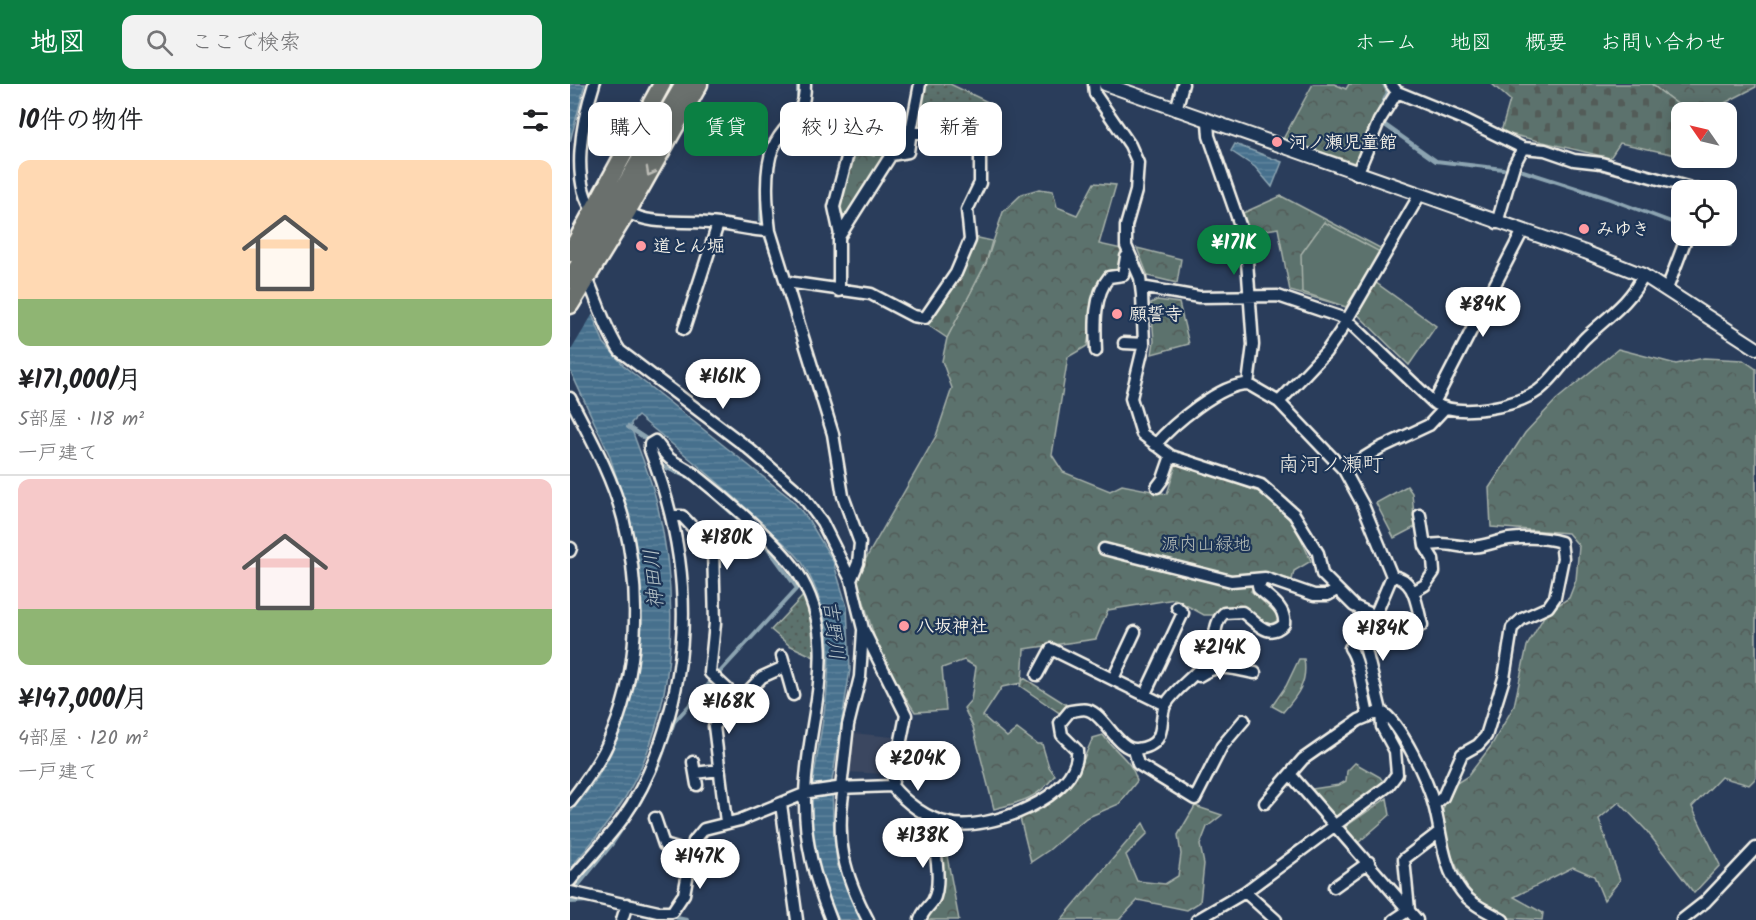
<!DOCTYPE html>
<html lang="ja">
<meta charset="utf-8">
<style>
:root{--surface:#fff;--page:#f2f2f2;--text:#202124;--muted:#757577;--line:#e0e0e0;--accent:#0b8043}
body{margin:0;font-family:Kalam,"Klee One",sans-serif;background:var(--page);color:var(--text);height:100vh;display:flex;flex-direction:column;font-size:22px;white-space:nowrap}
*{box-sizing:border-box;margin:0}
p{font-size:20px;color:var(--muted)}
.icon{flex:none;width:33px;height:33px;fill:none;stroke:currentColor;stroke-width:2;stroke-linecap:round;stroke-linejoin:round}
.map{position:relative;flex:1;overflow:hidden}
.sheet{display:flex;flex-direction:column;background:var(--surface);width:570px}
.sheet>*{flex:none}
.top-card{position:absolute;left:18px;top:18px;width:570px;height:54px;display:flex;gap:12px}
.needle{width:39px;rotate:304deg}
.fabs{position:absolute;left:1101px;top:18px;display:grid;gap:12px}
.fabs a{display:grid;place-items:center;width:66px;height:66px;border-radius:12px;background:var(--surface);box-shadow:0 3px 15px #0003;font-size:30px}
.price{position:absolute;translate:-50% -51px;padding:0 14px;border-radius:21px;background:#fff;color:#222;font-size:20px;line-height:39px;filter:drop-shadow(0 2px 3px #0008)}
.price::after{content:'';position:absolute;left:50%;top:36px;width:18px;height:14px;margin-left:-9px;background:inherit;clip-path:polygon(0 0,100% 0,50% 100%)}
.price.selected{background:var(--accent);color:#fff}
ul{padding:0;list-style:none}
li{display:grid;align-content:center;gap:12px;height:318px;padding:0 18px}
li+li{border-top:2px solid var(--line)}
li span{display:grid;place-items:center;height:186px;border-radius:12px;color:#555}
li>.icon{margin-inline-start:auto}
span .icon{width:108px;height:108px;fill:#fffc;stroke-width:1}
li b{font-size:26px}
h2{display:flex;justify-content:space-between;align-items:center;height:72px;padding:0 18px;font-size:26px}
.chip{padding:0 21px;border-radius:12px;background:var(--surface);box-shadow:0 3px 15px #0003;font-size:21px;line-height:54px}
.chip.selected{background:var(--accent);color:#fff}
header{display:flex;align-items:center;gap:36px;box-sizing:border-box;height:84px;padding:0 30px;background:var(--accent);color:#fff}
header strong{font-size:28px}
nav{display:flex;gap:33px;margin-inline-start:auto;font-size:21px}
.search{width:420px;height:54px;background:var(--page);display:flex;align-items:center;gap:15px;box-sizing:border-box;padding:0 21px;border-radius:12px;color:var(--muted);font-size:22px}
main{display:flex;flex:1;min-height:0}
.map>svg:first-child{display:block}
.built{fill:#3a4760}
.grass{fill:url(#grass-dots);stroke:#a8b2aa;stroke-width:1.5}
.forest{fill:url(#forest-crowns);stroke:#a8b2aa;stroke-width:1.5}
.cemetery{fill:url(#cemetery-stones);stroke:#a8b2aa;stroke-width:1.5}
.pitch{fill:#5c726d;stroke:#a8b2aa;stroke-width:1.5}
.water{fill:url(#water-rules);stroke:#8ca4b1;stroke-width:1.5}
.pier{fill:#2a3d5b}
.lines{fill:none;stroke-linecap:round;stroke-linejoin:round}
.stream{stroke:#8ca4b1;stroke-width:4}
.minor-casing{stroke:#f4f1e8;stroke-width:15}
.tertiary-casing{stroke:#f4f1e8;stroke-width:16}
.trunk-casing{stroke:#f4f1e8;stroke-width:21}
.minor{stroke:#1d3557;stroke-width:10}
.tertiary{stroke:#1d3557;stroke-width:12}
.trunk{stroke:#6a706d;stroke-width:16}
.oneway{stroke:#bdbdb7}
.poi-dot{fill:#ff9aa2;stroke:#1d3557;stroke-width:2}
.labels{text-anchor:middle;stroke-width:4.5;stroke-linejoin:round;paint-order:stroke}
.poi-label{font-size:18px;font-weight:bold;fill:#f4f1e8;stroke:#1d3557;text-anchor:start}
.park-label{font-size:18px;fill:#b7beb7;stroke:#1d3557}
.water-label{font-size:20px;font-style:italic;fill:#b7c4c8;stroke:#1d3557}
.quarter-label{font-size:21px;fill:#f4f1e8;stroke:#1d3557}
</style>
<header>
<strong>地図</strong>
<div class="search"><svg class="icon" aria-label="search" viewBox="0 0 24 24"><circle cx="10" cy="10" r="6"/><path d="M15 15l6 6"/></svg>ここで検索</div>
<nav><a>ホーム</a><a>地図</a><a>概要</a><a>お問い合わせ</a></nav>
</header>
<main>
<section class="sheet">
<h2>10件の物件<svg class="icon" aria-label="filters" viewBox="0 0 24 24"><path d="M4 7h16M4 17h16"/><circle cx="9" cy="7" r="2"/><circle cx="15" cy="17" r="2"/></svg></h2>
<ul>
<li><span style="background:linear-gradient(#ffd9b3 75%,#8fb573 0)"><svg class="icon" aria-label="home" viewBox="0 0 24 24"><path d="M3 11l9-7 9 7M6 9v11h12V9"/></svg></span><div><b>¥171,000/月</b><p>5部屋 · 118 m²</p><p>一戸建て</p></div></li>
<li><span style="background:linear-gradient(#f6c9c9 70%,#8fb573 0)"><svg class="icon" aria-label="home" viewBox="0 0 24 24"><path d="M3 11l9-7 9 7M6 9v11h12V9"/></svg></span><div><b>¥147,000/月</b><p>4部屋 · 120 m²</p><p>一戸建て</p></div></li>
</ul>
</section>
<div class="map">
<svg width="1186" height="836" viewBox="0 0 1186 836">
<defs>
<pattern id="grass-dots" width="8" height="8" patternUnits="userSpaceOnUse" patternTransform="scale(1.5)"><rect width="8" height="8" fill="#5c726d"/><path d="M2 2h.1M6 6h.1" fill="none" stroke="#525b58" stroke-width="1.8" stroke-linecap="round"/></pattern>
<pattern id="forest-crowns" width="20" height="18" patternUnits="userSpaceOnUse" patternTransform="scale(1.5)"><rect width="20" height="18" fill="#5c726d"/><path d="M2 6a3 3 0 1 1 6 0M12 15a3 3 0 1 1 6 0" fill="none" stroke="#525b58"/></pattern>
<pattern id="cemetery-stones" width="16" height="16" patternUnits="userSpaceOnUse" patternTransform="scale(1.5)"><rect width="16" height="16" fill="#5c726d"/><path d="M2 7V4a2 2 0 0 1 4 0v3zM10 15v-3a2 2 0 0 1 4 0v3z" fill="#525b58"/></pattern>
<pattern id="water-rules" width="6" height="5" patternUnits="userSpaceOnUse" patternTransform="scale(1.5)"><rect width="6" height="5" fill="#46708d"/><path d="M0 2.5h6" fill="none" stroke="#61859d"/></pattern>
</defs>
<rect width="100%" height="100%" fill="#2a3d5b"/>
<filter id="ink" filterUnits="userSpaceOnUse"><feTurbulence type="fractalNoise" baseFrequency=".0167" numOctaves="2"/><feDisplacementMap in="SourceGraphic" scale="12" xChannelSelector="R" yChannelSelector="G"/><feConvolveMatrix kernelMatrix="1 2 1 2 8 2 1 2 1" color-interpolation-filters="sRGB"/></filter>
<g filter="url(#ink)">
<path class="built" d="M283,649L323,653L316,690L275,688Z"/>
<path class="grass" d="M353,0H380L424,21L415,56L346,42Z
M233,512L239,517L248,575L219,561L201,546Z"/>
<path class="forest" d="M743,0H764L776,5L779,0H814L820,11L785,79L713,55Z
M1081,0H1186V3L1143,25L1110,22Z
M283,66L304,72L307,67L319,69L275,137L270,121Z
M524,99L546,101L529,160L552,165L550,185L540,186C522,204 522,238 517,262L498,273L482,371L493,388L540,407L552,401L597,410L607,378L692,409L725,441L741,477L724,487L722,496L692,488L681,507L708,531L709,536L701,540L690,537L680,527L661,522L644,531H634L605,515L538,526L526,555L454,565L452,598L454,594L497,621L491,630L450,602L451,599L432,603L413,632L437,653L447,645L467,660H472L479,683L485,691C469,714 451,718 424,725L403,643L394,624L401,616L406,583L394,576L372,584L376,626L345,628L311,575L286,492L366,352L382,304L372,277L377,254L416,179L433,128L452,110L469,105L483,107L487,123L507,131Z
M711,112L814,166L798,193L866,242L839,281L781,224L720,207L708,144L680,149L673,129Z
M567,164L611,175L607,199L578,192Z
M587,216L609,219L619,260L582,270L584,257L581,219Z
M1048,265L1106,280L1134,274L1173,276L1186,285V694L1179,701L1151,693L1122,723L1150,781L1124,809L1076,746L1049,718L1029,735L1050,796L1034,816L1024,792L1003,783L944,813L973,829L972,836L939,834L907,815L897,803L882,773L874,749L873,725L882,702L898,692L921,662L944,622L957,562L976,529L999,514L1006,496L1009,462L998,449L921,443L919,404L955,349L986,316Z
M837,402L842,409L845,443L824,454L806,419Z
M729,575H734C738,598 728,611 713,628L702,622L716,602Z
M533,651C545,668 562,676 567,697L549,720L516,734L479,766L461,778L450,734C469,725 492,712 505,694C510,687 517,665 523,654Z
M785,679L810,693L815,700L768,736L742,705L769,701L776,697L777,687Z
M817,714L820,731L788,759L775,743Z
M625,722L652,731L637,743L630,761L634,780L630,818L617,826L568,816L549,836H491L573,739L578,749L556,771L567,797L595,800L608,792L611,770L608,751Z
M361,736L376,746L377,772L389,836H353L365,819Z"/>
<path class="cemetery" d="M922,0H1081L1110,22L1143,25L1145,28H1112L1111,72L1050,59L1040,74L931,48L940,16Z
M404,153L422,157L416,179L377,254L358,241L397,180Z"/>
<path class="pitch" d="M754,138L810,168L776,223L732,208L731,170Z"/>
<path class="water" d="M0,0H15L0,58Z
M665,60L712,78L702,103L685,83L661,67Z
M0,147L7,194L34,259L55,283L221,415L238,435L263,477L277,523L280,586L262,697L263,733L267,780L292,836H269C250,804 240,756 240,718C241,704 245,688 247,673C258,603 272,545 233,480C226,468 211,457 201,448C159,406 113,369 68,332L61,339L62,346C70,369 80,392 86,415C110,512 108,624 56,712C40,739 19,761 0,785V729L26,696L41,669L53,638L70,568L72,536L66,464L57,426L39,370L0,286Z"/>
<path class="pier" d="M0,144L3,146L9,193L24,228L0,268Z"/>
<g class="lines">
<path class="stream" d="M808,29L818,8L814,0
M815,41L866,77L933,85
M203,53L228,17V0
M953,87L1037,114L1112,142
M192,98L191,139L208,189
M1135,152L1160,161
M58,343L78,356
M92,382L124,396L171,437L195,460L227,504
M6,804L42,760L70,718L89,680L104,638L229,502L228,499
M0,818L20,817
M72,830L92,835
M107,834L117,836"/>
<g class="minor-casing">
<path id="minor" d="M235,0C235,39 215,35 203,64C194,85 197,123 200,147L263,350L273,412L290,459L288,479L281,496
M524,0L525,10L560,61L568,79L566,107L556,142V162L570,194L572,211L574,260L561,314L572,350L601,372L691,401L724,430L748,469L752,490L784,522L804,531
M821,0L827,8L896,36L953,64L975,66L1004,76L1031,79L1128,106
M606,26L613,0
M638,38L639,52L672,147L677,177L683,261L678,300L709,318
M787,90L809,37L827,8
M24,128C0,98 12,37 24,0
M57,128C82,142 111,136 139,139C160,140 179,147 200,147
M927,139L944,81L953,64
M270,151L264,123L280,62
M17,194C28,218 35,245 50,267L178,364L231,410L252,438L281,496L293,545L336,631L322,702
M217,198L301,210L343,232L355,234L386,189L400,156L397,126L410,99V62L341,47L350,0
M571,203L629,213L708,212L776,235L864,319C889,334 946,323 969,306C987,292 999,270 1015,254C1035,235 1062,217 1073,191
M1097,205L1117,152
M269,207V153L321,71L338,68L341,47
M114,245L148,140
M554,259L574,260
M526,267C525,243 523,212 539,193L553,191L556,173L560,171
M0,314C20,353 42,392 53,434C72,508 70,592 37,661C28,681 13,701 0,718
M864,319L950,152
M585,361C603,340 650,300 678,300
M774,386L810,364L859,341L874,325
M587,403L593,395L601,372
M103,432H112L143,465L145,539L140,589L169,616
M855,462C873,458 879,461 897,463C912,464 925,457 939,455C956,453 975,453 991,458L993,474L985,513L978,523L952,535L942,544L934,594L916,652L908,661L892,670L873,713L864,721
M534,465L661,497L695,494L744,511H758L767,506
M0,467L1,464
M822,492C846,495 846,521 852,541
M843,508L855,501L864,488L863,475L855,462L850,431
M780,564C790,577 793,613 798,631
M212,572L223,611
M467,591L481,565L595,621
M629,592C650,578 662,585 685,589
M543,595L565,548
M575,610L613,529L607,523
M564,666L568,680L625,715L652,662L674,636
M123,678L127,701
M125,689L149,686
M720,690L847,836
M322,702C336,719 357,735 379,739C417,748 511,713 507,666L492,651L490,639L500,627C505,627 513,624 518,626C535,631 548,667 567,665C601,661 587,633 596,620C607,602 629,591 639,572C647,558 642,540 654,529L672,528C686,537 697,557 714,540C716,524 701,515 689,505L688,501L695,494
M271,704L278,641L290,593L293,547
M274,704C265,757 274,790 298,836
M695,719L733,675L789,636L811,627C831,639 858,698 864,721C872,750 872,782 892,808C902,821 919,828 933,836
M211,720L227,836
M85,734L94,761L121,769
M156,738L144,642L192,593L214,583
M0,797C17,776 37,756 53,734C71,709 85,677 94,648C125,553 116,458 80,366V360L85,357C90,362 94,370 100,375C107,380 115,384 123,389C151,411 206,457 226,486C275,560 236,633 235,712C234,758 244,793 261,836
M764,803L799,778
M0,808L88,828H102L114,810L124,757L134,745L170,736L239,708L267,704L322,702
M675,808L706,836
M52,836L57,820
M350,836C353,827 358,824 363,817C374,798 363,752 358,732
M627,836L675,808L818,702L827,690L825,667L812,643L811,627L794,558L822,492L793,421L774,386L709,318L756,268L770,248L849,112
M824,836L839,826L834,775L868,749
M1112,836L1135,818L1186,764"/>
</g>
<g class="tertiary-casing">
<path id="tertiary" d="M535,0L1015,168L1073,191L1186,264"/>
</g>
<g class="trunk-casing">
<path id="trunk" d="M0,169L92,0
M0,196L114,0
M0,221L57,128L129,0"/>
</g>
<use href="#minor" class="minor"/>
<use href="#tertiary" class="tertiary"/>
<use href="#trunk" class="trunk"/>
</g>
<defs><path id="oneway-chevron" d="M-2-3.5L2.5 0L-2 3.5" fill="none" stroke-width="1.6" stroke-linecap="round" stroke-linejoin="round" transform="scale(1.5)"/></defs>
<use class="oneway" href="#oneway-chevron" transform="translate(80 88) rotate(119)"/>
</g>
<g class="poi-dot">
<circle cx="707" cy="58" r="6"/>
<circle cx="1014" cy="145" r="6"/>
<circle cx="71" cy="162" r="6"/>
<circle cx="547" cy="230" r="6"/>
<circle cx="334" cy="542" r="6"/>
</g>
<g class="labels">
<g class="poi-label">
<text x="719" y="64">河ノ瀬児童館</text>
<text x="1026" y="151">みゆき</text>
<text x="83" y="168">道とん堀</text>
<text x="559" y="236">願誓寺</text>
<text x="346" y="548">八坂神社</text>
</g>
<g class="park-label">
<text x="636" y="466">源内山緑地</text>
</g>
<g class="water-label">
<text transform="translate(83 495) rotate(-95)" y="7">神田川</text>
<text transform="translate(264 546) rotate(83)" y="7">吉野川</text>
</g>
<g class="quarter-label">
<text x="761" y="387">南河ノ瀬町</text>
</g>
</g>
</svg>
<div class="fabs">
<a><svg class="needle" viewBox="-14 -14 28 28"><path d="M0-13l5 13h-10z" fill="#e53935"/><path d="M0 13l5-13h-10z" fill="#757577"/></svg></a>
<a><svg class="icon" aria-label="locate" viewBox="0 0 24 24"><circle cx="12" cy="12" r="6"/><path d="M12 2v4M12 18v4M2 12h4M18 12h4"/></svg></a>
</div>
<b class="price selected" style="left:664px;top:192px">¥171K</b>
<b class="price" style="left:913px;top:254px">¥84K</b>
<b class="price" style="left:153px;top:326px">¥161K</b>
<b class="price" style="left:157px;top:487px">¥180K</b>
<b class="price" style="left:813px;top:578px">¥184K</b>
<b class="price" style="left:650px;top:597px">¥214K</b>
<b class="price" style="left:159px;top:651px">¥168K</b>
<b class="price" style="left:348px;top:708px">¥204K</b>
<b class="price" style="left:353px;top:785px">¥138K</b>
<b class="price" style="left:130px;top:806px">¥147K</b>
<div class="top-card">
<a class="chip">購入</a>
<a class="chip selected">賃貸</a>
<a class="chip">絞り込み</a>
<a class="chip">新着</a>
</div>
</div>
</main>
